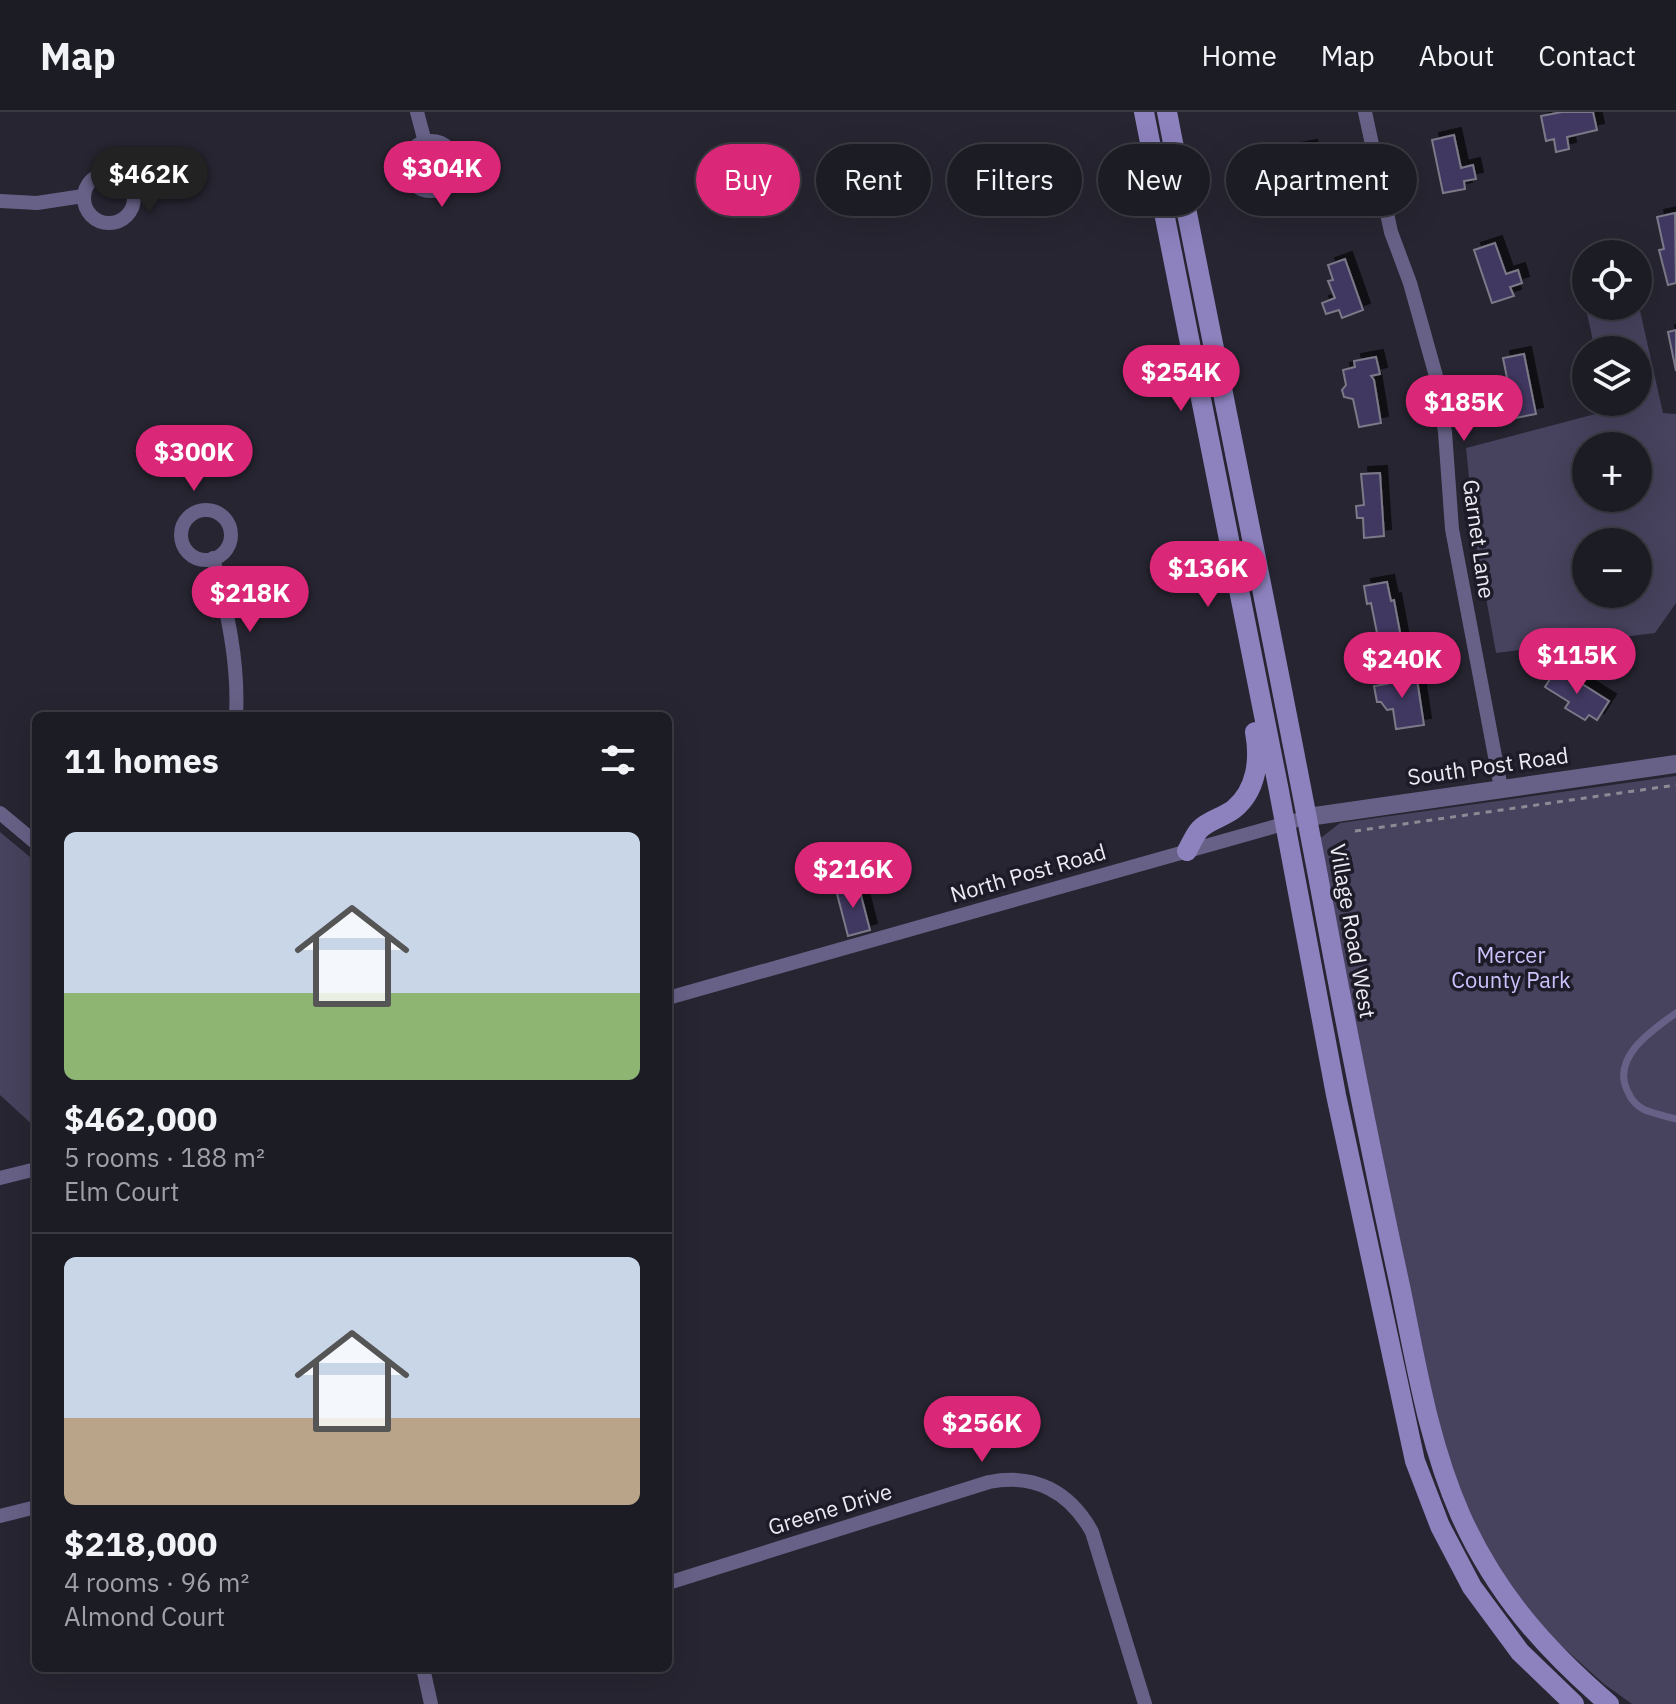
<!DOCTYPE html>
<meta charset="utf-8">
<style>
:root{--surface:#1c1c25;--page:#25252d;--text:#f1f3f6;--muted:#a0a1a7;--line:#3a3a42;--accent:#db2777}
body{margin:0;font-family:"IBM Plex Sans",sans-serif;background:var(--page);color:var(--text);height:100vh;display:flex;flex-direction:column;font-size:30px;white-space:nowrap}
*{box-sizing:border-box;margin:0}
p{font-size:26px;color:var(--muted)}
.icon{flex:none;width:44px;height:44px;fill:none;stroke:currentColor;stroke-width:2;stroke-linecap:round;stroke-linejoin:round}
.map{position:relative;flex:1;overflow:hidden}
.side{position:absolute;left:32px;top:600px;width:640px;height:960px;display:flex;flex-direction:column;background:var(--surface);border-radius:12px;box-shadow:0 8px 32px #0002,0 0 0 2px var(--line)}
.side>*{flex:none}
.top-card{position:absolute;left:696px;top:32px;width:760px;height:72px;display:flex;gap:16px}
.buttons{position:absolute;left:1572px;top:128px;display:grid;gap:16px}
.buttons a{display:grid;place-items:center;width:80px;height:80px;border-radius:50%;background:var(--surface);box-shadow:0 8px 32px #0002,0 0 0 2px var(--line);font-size:40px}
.price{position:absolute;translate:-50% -68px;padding:0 18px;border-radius:28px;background:var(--accent);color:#fff;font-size:26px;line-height:52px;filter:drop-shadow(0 2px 4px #0008)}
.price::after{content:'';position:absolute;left:50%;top:48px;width:24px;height:18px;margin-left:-12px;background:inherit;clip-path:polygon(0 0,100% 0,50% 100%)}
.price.on{background:#222;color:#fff}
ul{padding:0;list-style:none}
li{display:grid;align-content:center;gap:16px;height:424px;padding:0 32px}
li+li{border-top:2px solid var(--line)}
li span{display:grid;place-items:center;height:248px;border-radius:12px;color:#555}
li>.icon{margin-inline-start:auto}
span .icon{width:144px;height:144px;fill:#fffc;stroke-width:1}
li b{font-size:34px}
h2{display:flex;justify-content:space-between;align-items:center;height:96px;padding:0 32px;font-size:34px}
.chip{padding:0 28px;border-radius:36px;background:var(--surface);box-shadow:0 8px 32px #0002,0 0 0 2px var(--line);font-size:28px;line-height:72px}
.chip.on{background:var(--accent);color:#fff}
header{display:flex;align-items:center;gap:48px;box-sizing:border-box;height:112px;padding:0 40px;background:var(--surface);border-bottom:2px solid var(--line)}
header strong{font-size:38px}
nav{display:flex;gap:44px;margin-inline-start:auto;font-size:28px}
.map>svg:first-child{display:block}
.green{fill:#47425d;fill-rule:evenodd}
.building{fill:#403861;stroke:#7b7988;stroke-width:2;filter:url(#shadow)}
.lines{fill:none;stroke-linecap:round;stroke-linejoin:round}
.path{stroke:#8c8b95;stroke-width:3;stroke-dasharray:6 6;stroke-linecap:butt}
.service{stroke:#686187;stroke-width:7}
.minor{stroke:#686187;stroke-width:14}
.tertiary{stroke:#686187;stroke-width:18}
.secondary{stroke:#8d82be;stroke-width:20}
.labels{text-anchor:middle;stroke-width:7;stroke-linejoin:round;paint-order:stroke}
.street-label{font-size:22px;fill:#ecebf3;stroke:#1d1b27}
.park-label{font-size:22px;fill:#ccc3fd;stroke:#1d1b27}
</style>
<header>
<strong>Map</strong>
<nav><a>Home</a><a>Map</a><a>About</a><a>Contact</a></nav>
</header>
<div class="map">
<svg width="1676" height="1592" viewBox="0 0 1676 1592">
<defs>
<filter id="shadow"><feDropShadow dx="7" dy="-7" stdDeviation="0" flood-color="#0009"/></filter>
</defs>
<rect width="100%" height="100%" fill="#262531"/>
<path class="green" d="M1638,190L1663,301L1676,302V491L1655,521L1496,541L1475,425L1466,336L1607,299L1606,290H1638V238H1595L1586,197L1601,194H1638ZM1638,334V386H1586V334ZM1586,430H1638V482H1586Z
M1676,664V1592H1632L1604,1572L1556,1529L1509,1478L1464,1396L1444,1348L1318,728L1340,711Z
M0,720L36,750V1016L0,983Z"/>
<path class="building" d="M1562,0H1593L1597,18L1567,25L1569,37L1556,40L1554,27L1546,29L1541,4Z
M1454,23L1461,56L1473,53L1476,67L1464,69L1465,77L1443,81L1432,28Z
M1310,35L1313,49L1317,48L1321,68L1317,69L1318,93L1296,97L1293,82L1297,81L1288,39Z
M1675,101L1676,171L1668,173L1659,138L1664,137L1657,105Z
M1495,131L1506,162L1518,158L1522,171L1510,175L1514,184L1492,191L1474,138Z
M1345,147L1363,198L1342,206L1339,198L1326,202L1322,191L1335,186L1328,169L1333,168L1328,153Z
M1676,218V259L1668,220Z
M1524,242L1536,302L1515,306L1503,246Z
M1376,245L1380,262L1371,264L1374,268L1381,311L1359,315L1353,287L1344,285L1342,278L1346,273L1343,258L1355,255L1354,249Z
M1380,361L1384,424L1364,426L1363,406H1357L1356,394L1364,393L1361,362Z
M1387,470L1391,489L1394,488L1402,531L1380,535L1379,532L1375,533L1373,522L1377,521L1371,491L1367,492L1364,474Z
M1557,556L1609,589L1597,608L1589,603L1585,608L1565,596L1569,590L1545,575Z
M1416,561L1424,613L1396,617L1393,597L1387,598L1381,590H1377L1374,574L1387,572L1386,565Z
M858,772L870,818L848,824L836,778Z"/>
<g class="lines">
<path class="path" d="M1355,719L1676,673"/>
<path class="service" d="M1676,901C1652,918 1610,946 1628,980C1631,988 1638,995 1645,998C1655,1002 1666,1004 1676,1007"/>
<path class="minor" d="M417,0L425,30
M1365,0L1391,120L1410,171L1436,264L1445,320L1452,417L1501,676
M406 54a25 25 0 1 1 50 0a25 25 0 1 1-50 0Z
M84 86a25 25 0 1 1 50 0a25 25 0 1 1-50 0Z
M0,89L37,91L83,84
M181 423a25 25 0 1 1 50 0a25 25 0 1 1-50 0Z
M213,446C227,498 239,550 236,604
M0,701L36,731
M668,886L1308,705
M0,1066L36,1057
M0,1404L36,1395
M668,1471L989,1370C1035,1361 1070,1380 1092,1420L1145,1592
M423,1556L431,1592"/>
<path class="tertiary" d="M1308,705L1676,652"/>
<path class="secondary" d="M1144,0L1279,679L1336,983L1415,1349L1440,1414L1472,1475L1520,1540L1574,1592
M1167,0C1222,281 1281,562 1333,844C1354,954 1376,1064 1400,1174C1416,1251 1428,1329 1460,1402C1495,1481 1545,1537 1609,1592
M1187,739C1191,732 1195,722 1200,717C1209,708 1224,705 1234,697C1257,678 1260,647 1255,620"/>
</g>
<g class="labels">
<g class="street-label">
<text transform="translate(1479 427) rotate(82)" y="8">Garnet Lane</text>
<text transform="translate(1488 654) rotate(-8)" y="8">South Post Road</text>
<text transform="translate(1028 761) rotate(-16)" y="8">North Post Road</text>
<text transform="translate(1353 819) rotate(80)" y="8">Village Road West</text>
<text transform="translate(830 1397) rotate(-17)" y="8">Greene Drive</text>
</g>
<g class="park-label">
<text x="1511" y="851">Mercer<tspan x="1511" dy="25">County Park</tspan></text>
</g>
</g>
</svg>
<div class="buttons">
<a><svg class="icon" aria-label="locate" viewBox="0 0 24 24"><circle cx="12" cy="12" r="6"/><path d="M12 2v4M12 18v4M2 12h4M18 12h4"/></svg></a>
<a><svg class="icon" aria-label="layers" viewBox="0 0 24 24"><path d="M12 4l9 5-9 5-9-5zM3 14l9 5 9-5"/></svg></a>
<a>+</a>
<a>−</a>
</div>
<b class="price" style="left:442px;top:97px">$304K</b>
<b class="price on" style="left:149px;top:103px">$462K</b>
<b class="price" style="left:1181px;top:301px">$254K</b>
<b class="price" style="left:1464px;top:331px">$185K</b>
<b class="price" style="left:194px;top:381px">$300K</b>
<b class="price" style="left:1208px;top:497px">$136K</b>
<b class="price" style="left:250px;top:522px">$218K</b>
<b class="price" style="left:1577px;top:584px">$115K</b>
<b class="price" style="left:1402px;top:588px">$240K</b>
<b class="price" style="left:853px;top:798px">$216K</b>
<b class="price" style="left:982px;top:1352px">$256K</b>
<div class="top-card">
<a class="chip on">Buy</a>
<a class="chip">Rent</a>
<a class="chip">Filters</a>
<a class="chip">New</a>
<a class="chip">Apartment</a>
</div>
<section class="side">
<h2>11 homes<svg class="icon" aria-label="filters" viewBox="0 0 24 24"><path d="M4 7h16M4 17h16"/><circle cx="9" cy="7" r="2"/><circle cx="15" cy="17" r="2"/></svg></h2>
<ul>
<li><span style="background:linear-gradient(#c9d6e8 65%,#8fb573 0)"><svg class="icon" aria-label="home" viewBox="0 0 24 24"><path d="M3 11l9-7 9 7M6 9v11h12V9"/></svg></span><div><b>$462,000</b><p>5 rooms · 188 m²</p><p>Elm Court</p></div></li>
<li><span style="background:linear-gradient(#c9d6e8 65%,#b9a48a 0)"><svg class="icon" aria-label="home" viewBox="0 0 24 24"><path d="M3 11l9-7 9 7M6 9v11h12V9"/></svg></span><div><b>$218,000</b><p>4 rooms · 96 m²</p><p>Almond Court</p></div></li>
</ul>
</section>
</div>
